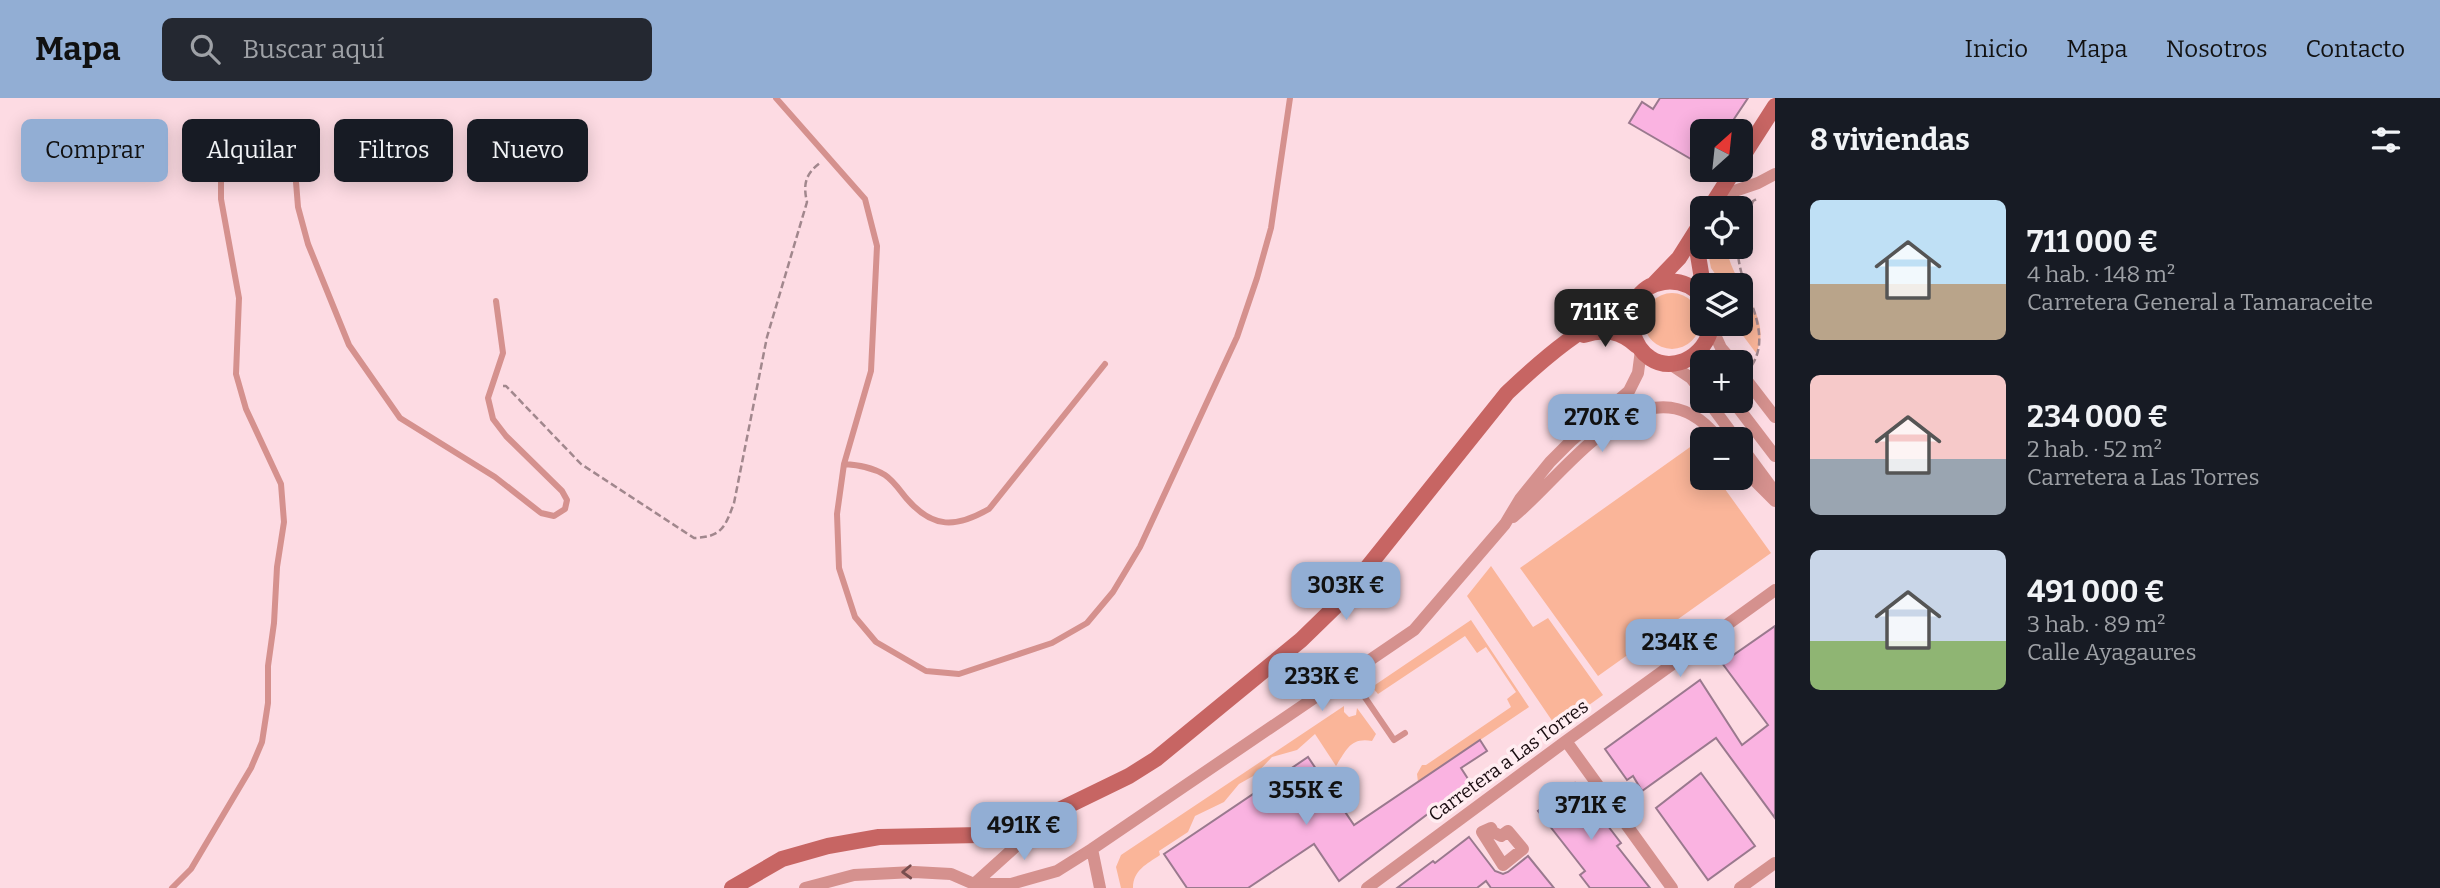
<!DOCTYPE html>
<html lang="es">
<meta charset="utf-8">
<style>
:root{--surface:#171b24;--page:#242831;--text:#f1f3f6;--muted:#9ea1a6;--accent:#92aed4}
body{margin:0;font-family:Bitter,serif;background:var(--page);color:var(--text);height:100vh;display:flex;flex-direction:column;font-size:26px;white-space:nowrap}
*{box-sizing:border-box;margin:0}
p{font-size:23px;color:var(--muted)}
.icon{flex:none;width:38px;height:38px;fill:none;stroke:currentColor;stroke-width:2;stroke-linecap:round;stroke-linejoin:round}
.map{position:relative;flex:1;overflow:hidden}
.sheet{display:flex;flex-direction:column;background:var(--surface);width:665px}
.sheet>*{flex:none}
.hud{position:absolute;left:21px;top:21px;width:665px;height:63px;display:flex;gap:14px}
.needle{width:46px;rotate:27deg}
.tools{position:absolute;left:1690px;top:21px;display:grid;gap:14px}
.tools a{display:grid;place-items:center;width:63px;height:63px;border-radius:10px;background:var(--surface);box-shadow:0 4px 18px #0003;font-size:35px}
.price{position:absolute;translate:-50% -60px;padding:0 16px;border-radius:14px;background:var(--accent);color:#111;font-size:23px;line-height:46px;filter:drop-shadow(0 2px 4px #0008)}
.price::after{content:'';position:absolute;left:50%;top:42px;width:21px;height:16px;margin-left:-10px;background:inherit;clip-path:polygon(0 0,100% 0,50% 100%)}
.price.active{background:#222;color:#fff}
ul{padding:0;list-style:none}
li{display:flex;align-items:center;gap:21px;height:175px;padding:0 35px}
li span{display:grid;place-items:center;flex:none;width:196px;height:140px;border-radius:10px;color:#555}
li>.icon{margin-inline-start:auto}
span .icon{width:84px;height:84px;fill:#fffc;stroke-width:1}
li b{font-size:30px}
h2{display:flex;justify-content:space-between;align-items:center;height:84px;padding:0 35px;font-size:30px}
.pill{padding:0 24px;border-radius:10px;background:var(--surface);box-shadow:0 4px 18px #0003;font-size:24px;line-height:63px}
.pill.active{background:var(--accent);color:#111}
header{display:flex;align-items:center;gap:42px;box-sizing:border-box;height:98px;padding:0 35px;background:var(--accent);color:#111}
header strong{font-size:33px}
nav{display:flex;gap:38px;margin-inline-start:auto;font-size:24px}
.search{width:490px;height:63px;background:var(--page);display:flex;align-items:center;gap:18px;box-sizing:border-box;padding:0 24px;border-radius:10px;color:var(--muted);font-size:26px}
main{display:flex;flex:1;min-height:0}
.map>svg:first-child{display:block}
.green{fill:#fab599}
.building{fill:#fab3e1;stroke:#9a798e;stroke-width:2}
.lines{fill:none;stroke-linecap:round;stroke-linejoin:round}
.path{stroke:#a1878d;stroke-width:2.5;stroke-dasharray:7 3.5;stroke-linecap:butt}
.lane{stroke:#d5918e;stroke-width:6}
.street{stroke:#d5918e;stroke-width:12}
.secondary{stroke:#c76563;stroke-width:16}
.oneway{stroke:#784e4f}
.labels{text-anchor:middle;stroke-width:7;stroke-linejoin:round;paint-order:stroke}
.street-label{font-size:19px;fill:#1a0c10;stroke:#ffedf1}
</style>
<header>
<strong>Mapa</strong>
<div class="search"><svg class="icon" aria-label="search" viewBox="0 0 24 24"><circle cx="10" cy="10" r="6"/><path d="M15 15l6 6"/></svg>Buscar aquí</div>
<nav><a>Inicio</a><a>Mapa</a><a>Nosotros</a><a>Contacto</a></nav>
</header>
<main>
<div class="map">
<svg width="1775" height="790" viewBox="0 0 1775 790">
<rect width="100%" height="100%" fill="#fddbe3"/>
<path class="green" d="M1707,149H1727C1729,185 1775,217 1756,255L1738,231L1737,226H1741V187H1723L1711,170Z
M1644 223a28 28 0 1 1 56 0a28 28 0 1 1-56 0Z
M1693,347L1703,360V380H1717L1771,455L1598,578L1520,470Z
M1491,468L1533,529L1548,520L1603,597L1557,630L1467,498Z
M1471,522L1529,609L1418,684L1417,676L1422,667H1426L1511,609L1507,601L1516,594L1486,549L1477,555L1465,538L1378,596L1372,589Z
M1344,608V614L1349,619L1356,617L1357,610L1376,636L1372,643C1350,639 1346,653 1336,668L1315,636L1297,652L1272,659L1255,677L1239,686L1224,704L1195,718L1188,734L1159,753L1160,757C1147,766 1133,772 1133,790H1121L1116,769L1121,757Z"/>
<path class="building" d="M1660,0H1748L1726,33H1703V68L1629,25L1642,4L1653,11Z
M1775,528V720L1716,640L1642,693L1633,678L1627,682L1605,651L1700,582L1742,647L1768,627L1722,565Z
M1480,642L1487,653L1461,670L1470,684L1339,783L1314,746L1248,790H1187L1164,756L1308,659L1354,727Z
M1701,675L1755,748L1708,782L1656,710Z
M1575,685L1621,745L1617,748L1650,790H1590L1580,777L1585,773L1538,713Z
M1469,739L1495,773L1503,776L1508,774L1528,758L1554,790H1491L1486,783L1477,790H1397L1433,763L1435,765Z"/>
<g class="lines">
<path class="path" d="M1741,136L1753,103L1759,100
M1738,149C1736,188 1775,231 1752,267
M503,288H506L581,366L694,440C722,439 725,429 734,405L767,239L807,104C803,87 805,76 820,65"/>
<path class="lane" d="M776,0L865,101L877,148L871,273L844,366L837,416L839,470L855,519L876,544L926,573L959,576L1052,545L1087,525L1113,494L1140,449L1237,239L1257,180L1271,130L1290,0
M844,366C859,367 872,369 885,377C894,383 901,394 907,401C933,431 956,430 989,411L1105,266
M1349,576L1394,642L1405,635
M172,790L191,771L251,670L262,644L268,605V568L274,525L277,469L284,424L281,386L246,311L236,276L239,200L221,101V77L232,54L249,36L268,30L283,34L294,44L298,59L296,84L298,109L308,146L349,247L400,320L495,379L541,415L554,418L565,411L567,402L562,393L506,338L493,321L488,300L503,255L496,203"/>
<path class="street" d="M1717,99L1758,85L1775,76
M1711,228L1721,250L1733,264
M1670,266L1691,280L1703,295
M1741,275L1775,319
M1708,303L1736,341
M1733,303L1775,358
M1741,348L1775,394
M1741,369L1775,403
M1513,419C1566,376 1647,251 1719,341
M1566,643L1672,790
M1491,730L1493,734L1501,738L1508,733L1523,751L1503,767L1482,734Z
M1092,751L1100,790
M973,787L1045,722
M805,790L854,777L914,774L951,776L974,786H1011L1057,773L1092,751L1414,532L1505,426L1520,401L1550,364L1571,343L1629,293L1638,275L1641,252
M1367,790L1566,643L1775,492
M1740,790L1775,765"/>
<path class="secondary" d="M1741,61L1775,8
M1710,110L1734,72
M1702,131L1697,151L1703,187
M1653,187L1679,160L1703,122
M1703,199C1692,187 1680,182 1664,184C1608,192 1630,283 1684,263C1700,256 1709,242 1712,226
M1584,237C1604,230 1621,233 1637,248
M732,790L782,761L828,748L879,739L981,737L1018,732L1129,678L1156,661L1301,542L1338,506L1507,295C1544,260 1586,223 1634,207"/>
</g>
<defs><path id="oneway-chevron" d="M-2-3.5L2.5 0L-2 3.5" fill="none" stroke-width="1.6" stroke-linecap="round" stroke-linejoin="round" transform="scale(1.75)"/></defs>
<use class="oneway" href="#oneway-chevron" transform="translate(907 774) rotate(178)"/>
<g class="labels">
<g class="street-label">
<text transform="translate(1508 662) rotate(-36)" y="7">Carretera a Las Torres</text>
</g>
</g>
</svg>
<div class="tools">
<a><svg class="needle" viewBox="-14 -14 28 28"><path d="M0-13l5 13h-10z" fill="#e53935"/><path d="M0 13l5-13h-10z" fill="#9ea1a6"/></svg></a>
<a><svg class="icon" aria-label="locate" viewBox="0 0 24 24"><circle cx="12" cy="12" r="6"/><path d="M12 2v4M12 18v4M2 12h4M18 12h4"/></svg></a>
<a><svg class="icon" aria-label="layers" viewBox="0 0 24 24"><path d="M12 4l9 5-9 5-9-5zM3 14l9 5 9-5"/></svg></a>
<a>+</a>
<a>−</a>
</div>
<b class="price active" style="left:1605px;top:251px">711K €</b>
<b class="price" style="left:1602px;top:356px">270K €</b>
<b class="price" style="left:1346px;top:524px">303K €</b>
<b class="price" style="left:1680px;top:581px">234K €</b>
<b class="price" style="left:1322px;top:615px">233K €</b>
<b class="price" style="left:1306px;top:729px">355K €</b>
<b class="price" style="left:1591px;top:744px">371K €</b>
<b class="price" style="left:1024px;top:764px">491K €</b>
<div class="hud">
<a class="pill active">Comprar</a>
<a class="pill">Alquilar</a>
<a class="pill">Filtros</a>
<a class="pill">Nuevo</a>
</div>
</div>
<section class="sheet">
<h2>8 viviendas<svg class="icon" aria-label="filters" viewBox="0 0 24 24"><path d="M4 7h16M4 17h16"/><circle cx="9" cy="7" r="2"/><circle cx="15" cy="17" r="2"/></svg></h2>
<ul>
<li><span style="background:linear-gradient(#bfe0f5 60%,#b9a48a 0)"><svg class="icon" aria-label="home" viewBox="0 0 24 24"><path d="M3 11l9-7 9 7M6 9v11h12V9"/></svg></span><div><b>711 000 €</b><p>4 hab. · 148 m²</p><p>Carretera General a Tamaraceite</p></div></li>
<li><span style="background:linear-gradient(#f6c9c9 60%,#9aa5b1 0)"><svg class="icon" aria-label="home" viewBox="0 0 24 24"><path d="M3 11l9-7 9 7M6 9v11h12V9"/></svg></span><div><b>234 000 €</b><p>2 hab. · 52 m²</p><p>Carretera a Las Torres</p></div></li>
<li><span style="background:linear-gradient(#c9d6e8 65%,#8fb573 0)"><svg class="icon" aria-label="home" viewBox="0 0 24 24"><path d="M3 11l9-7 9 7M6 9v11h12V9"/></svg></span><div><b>491 000 €</b><p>3 hab. · 89 m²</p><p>Calle Ayagaures</p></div></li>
</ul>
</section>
</main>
